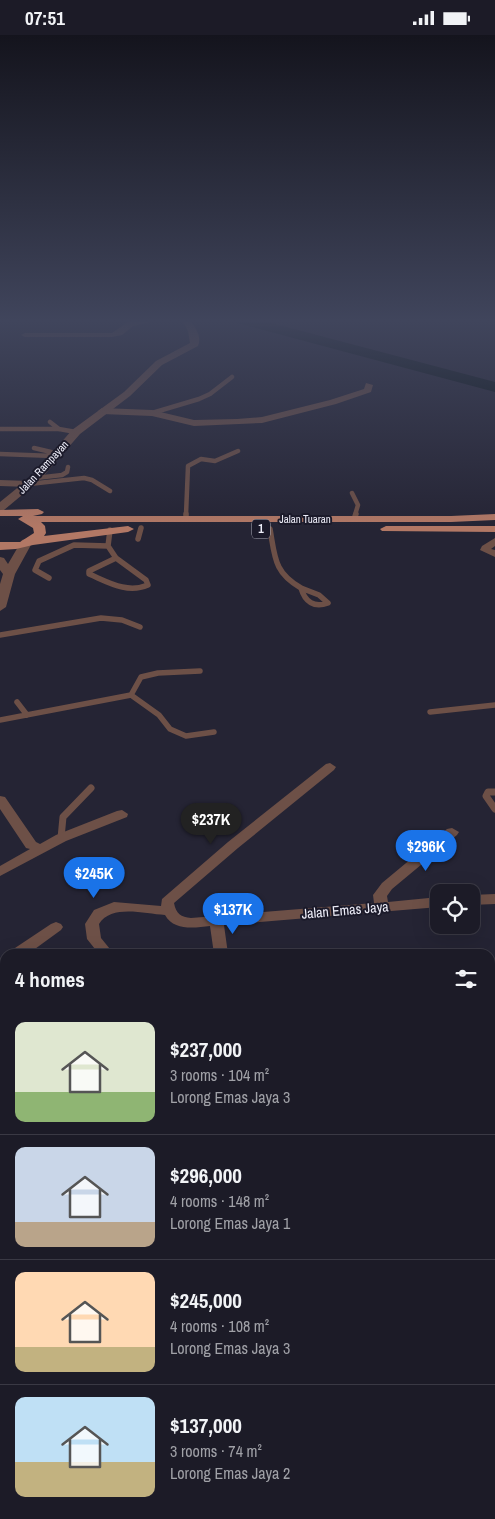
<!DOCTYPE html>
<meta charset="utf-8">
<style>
:root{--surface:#1c1b27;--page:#292833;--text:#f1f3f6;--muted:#a0a1a7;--line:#3a3944;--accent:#1a73e8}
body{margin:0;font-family:"Archivo Narrow",sans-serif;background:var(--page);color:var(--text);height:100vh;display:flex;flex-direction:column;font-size:19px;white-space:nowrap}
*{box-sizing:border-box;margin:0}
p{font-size:16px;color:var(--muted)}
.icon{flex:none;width:28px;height:28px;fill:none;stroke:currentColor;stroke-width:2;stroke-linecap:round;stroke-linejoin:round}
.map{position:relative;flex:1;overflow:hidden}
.side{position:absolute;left:0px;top:914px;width:495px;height:571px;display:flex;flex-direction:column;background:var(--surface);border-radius:15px 15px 0 0;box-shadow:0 5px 20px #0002,0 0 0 1px var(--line)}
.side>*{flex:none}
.fabs{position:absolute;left:430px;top:849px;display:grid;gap:10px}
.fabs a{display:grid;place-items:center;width:50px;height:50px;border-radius:10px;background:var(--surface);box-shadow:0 5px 20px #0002,0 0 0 1px var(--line);font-size:25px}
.price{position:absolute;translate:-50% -42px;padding:0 11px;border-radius:18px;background:var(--accent);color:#fff;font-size:16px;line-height:32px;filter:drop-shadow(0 1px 2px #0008)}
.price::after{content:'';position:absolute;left:50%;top:30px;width:15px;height:11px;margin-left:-8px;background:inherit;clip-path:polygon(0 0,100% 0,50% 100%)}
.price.selected{background:#222;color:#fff}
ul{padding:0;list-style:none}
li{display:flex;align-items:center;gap:15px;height:125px;padding:0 15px}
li+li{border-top:1px solid var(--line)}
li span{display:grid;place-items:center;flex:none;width:140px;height:100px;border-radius:10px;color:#555}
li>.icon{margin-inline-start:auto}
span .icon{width:60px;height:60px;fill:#fffc;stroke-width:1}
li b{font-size:21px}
h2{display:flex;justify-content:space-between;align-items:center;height:60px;padding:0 15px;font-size:21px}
.status{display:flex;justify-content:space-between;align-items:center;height:35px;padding:0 25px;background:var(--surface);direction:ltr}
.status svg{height:14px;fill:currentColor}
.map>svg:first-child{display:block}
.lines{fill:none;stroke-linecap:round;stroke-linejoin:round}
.river{fill:#040f12;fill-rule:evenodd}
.path{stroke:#8b8b98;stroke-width:4;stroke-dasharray:8 4;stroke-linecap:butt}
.service-far3{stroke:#6d5047;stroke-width:4.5}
.service-far2{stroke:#6d5047;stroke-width:5.5}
.service-far1{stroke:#6d5047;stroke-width:7}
.service{stroke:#6d5047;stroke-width:9}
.minor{fill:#6d5047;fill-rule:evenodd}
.tertiary{fill:#6d5047;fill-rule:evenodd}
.primary{fill:#b27865;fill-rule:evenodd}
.labels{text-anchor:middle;stroke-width:4;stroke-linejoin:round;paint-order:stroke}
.far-street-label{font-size:11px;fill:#ededf8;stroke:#1b1a2a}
.shield{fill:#1b1a2a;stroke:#aeaeba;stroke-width:1}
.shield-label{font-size:12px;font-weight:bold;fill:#ededf8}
.street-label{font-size:14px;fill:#ededf8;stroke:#1b1a2a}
</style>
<div class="status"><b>07:51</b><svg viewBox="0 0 49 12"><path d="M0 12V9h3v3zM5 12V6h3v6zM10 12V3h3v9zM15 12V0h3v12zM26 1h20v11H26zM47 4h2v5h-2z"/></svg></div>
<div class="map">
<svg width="495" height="1484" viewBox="0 0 495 1484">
<rect width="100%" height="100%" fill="#252434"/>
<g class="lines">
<path class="river" d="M234,285H260L495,347V357L237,288Z"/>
<path class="path" d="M437,1480V1484"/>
<path class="service-far3" d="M152,378L199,364L210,359L232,342
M50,387L59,394
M0,394H59L76,397
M34,413L51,417
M0,419L54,421
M36,443L62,440L67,437L68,432
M29,449L84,443L92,445L110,456
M352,458L358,470L355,480
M186,480L188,431L201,424L215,426L238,416"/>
<path class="service-far2" d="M186,484V479
M354,484L356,479
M270,494C275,522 274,538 301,553
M110,495L108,511L116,523
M138,504L141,493
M116,523L146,545L148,550C127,559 108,547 89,539V536Z
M49,543L35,535L39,526L74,510L108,511
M301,553L319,560L328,568C314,573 305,567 301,553Z
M0,600L101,583L122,585L140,592
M131,660L159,680L170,694L186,701L214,697
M17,667L27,680
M430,677L495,670
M0,685L131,660L141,642L158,638L200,636"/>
<path class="service-far1" d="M495,757H488L486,761L495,774
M61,803L63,782L91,753"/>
<path class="service" d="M0,1407L5,1413
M59,1480L62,1484"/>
<path class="minor" d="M142,285H159L133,291L122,300L112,302H25L21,300L25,298H112L128,287Z
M366,348L373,350L371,357L336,369L262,388L194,391L152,381L102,379L98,376L102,373L152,375L194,385L237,384L262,382L330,365L364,354Z
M0,445L29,446L34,449L29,452L0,451Z
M495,503V511L491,514L495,515V522L480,515L482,511Z
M330,728L336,732L334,735L238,813L174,868C176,879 181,882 191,883L374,868L373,860L382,848L447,794L452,793L459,797L457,800L392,854L387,861L388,867L439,862V872L224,890L228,919H214L210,891C194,893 174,896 165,880C144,879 112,869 99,889L101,903L114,919H99L87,904L85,889L94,875L114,867L161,871L162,864L228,807L326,729Z
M0,761L5,762L36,807L40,809L56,800L117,776L122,775L128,779L127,782L66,806L0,841V831L30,814L26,813L0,774Z
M495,859V869L471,870V860Z
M56,887L61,889L63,892L61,895L28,919H10L12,915L51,889Z
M5,922V934L0,935V923Z
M490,936H495V946H490Z
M495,1040V1052L490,1053V1041Z
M0,1061L5,1062V1081L0,1080Z
M490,1244H495V1260H490Z
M490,1400L495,1401V1421L490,1420Z
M256,1480H279L278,1484H255Z"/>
<path class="tertiary" d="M182,285H190C196,293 202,302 198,311L162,330L130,361L80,399L40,445L4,475L0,476V467L32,441L72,395L124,357L156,326L190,308L188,296Z
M26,504L32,508L15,539L6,572L0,576V549L3,539L0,535V522L4,523L8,529L22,505Z"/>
<path class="primary" d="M38,474L44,477L42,479L33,481H451L495,479V485L451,487H41L45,491L46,498L44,501L128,491L134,494L128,497L33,510L16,514L0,515V507H20L34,498L33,493L18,484L23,481H0V475Z
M386,491H495V497L382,496L380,494Z"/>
</g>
<linearGradient id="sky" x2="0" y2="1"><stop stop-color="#14141d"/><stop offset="0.58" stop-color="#40455c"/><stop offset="1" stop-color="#40455c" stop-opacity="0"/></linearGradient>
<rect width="495" height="493" fill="url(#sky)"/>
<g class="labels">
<g class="far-street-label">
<text transform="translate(43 432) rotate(-47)" y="4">Jalan Rampayan</text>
<text x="305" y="488">Jalan Tuaran</text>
</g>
<rect class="shield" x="252" y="484.5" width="18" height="19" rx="4"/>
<g class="shield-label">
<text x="261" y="498">1</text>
</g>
<g class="street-label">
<text transform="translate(345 875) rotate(-5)" y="5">Jalan Emas Jaya</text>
</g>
</g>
</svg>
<div class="fabs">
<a><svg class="icon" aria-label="locate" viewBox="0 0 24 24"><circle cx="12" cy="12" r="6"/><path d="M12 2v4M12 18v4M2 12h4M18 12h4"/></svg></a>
</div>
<b class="price selected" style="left:211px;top:810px">$237K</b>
<b class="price" style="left:426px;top:837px">$296K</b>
<b class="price" style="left:94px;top:864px">$245K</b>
<b class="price" style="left:233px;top:900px">$137K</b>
<section class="side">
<h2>4 homes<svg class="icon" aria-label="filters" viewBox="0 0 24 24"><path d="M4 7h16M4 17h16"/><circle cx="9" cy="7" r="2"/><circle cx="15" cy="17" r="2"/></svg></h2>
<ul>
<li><span style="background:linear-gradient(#dfe7d0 70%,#8fb573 0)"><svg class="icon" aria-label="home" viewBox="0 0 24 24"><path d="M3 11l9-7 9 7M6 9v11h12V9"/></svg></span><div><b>$237,000</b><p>3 rooms · 104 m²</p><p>Lorong Emas Jaya 3</p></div></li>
<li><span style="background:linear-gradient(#c9d6e8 75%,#b9a48a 0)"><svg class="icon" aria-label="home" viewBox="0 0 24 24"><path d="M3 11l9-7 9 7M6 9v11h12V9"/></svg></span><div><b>$296,000</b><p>4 rooms · 148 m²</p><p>Lorong Emas Jaya 1</p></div></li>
<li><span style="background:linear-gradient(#ffd9b3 75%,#c2b280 0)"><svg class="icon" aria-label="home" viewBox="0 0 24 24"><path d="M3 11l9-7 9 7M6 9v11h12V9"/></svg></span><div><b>$245,000</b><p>4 rooms · 108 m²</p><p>Lorong Emas Jaya 3</p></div></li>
<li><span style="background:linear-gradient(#bfe0f5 65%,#c2b280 0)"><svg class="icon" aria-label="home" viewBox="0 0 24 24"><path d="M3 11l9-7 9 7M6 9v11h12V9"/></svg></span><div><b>$137,000</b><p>3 rooms · 74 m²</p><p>Lorong Emas Jaya 2</p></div></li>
</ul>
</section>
</div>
